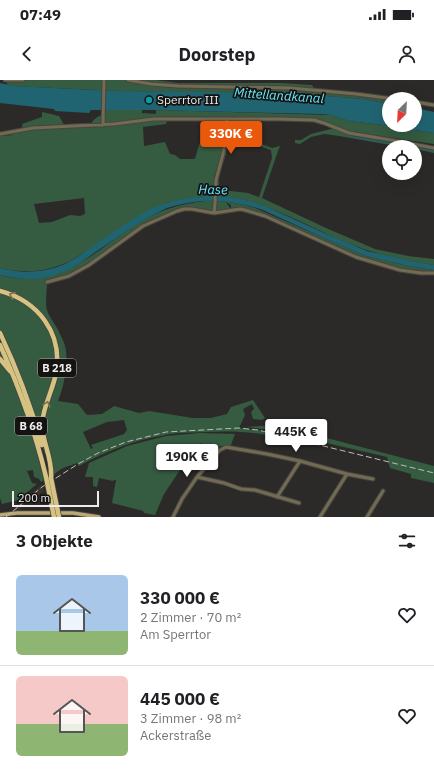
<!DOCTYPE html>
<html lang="de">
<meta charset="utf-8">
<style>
:root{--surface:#fff;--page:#f2f2f2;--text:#202124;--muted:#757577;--line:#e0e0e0;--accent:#ea580c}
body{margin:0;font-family:"IBM Plex Sans",sans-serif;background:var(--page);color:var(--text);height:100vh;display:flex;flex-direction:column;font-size:15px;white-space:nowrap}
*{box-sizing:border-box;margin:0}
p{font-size:13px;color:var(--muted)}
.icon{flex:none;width:22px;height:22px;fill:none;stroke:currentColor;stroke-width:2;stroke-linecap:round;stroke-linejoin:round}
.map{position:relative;height:437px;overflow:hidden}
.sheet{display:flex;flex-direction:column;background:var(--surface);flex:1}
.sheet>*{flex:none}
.needle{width:26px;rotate:204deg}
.tools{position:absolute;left:382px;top:12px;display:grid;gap:8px}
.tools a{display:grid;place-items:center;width:40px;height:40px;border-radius:50%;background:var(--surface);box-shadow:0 4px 16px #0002;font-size:20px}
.scale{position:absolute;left:12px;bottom:10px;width:87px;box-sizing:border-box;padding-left:4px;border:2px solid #eeecec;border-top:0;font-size:11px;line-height:14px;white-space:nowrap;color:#eeecec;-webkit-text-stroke:3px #141312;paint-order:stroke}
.price{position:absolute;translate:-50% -34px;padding:0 9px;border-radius:4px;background:#fff;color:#222;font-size:13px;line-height:26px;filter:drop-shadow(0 1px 2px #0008)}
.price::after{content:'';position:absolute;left:50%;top:24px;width:12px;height:9px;margin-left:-6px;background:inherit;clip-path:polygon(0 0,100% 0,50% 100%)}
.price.on{background:var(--accent);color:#fff}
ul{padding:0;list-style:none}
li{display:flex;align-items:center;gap:12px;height:100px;padding:0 16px}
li+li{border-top:1px solid var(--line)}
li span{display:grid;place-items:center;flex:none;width:112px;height:80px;border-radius:6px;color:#555}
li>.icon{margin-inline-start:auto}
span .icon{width:48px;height:48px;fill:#fffc;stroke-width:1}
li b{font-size:17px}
h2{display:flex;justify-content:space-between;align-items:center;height:48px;padding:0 16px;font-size:17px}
.status{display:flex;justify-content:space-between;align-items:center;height:28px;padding:0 20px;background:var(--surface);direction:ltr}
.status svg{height:11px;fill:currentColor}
header{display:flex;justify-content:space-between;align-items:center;height:52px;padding:0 16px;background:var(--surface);font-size:18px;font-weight:700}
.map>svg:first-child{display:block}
.built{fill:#3b322e}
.green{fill:#355b41;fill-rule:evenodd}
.water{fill:#206471}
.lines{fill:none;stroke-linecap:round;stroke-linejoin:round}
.stream{stroke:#206471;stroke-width:1}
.minor-casing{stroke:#474543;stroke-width:5}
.major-casing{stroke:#474543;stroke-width:5.5}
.highway-casing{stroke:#474543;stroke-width:6}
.minor{stroke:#726b51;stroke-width:3}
.major{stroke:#b9aa74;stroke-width:3.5}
.highway{stroke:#d6c382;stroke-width:4.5}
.rail{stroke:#bebcbc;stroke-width:1;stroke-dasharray:6 3;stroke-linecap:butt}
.highway-bridge-casing{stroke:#474543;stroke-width:6;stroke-linecap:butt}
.highway-bridge{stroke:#d6c382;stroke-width:4.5}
.oneway{stroke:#7f7450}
.culture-dot{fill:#0f9aa8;stroke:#141312;stroke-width:1.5}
.labels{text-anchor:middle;stroke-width:3.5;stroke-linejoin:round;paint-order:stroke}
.shield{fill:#141312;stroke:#adabab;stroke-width:1}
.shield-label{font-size:11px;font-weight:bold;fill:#eeecec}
.poi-label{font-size:12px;fill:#eeecec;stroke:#141312;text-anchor:start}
.water-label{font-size:13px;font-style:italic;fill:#67e7fe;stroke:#141312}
</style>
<div class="status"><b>07:49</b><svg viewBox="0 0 49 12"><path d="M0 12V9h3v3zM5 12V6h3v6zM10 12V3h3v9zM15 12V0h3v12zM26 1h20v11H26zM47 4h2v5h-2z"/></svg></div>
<header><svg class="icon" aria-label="back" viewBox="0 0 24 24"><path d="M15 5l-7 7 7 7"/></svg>Doorstep<svg class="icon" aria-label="person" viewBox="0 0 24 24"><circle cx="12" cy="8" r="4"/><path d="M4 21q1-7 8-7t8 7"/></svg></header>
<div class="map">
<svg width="434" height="437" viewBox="0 0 434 437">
<rect width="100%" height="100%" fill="#2c2a28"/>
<path class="built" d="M42,404L44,411L24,425L18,431L13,429Z"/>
<path class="green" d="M7,0H156L178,3H281L312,5L315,10L389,19V24L363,19L315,15L115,11L13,6L7,5Z
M104,30H142V33L156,34V30L331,35L349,41L383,45L434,53V64L360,53L350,54L353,56L429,68L434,69V73L415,69V67H402L339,56L324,54L311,57L300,64L295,63V60H301L311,54L331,49L334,46L325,42L309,39L168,38L166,44L143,47L144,66L165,62L170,74L175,75L180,79H195C197,73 198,65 201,61L224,56L222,74L214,97V115L204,116L167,123L70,181C47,192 25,194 0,188V56L14,55L6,54L23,51L22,44L42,37V32L59,36L66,48L90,47C91,41 98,35 104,35ZM84,118L85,134L80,136L70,135L52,142L39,143L34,124Z
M230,52L272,68L280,66L278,71L262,118L326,148L375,169L408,176L434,179V185C403,181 374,174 345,162C304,145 262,118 217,116L216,107L227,55H229ZM229,55L271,70L272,78L259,117L248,113L222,110L219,108V95L226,74Z
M205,121C222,120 238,123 255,128L366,176L409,186L434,190V192L421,191L400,189L381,184L340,169L263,135L242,128H231V125L226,122L232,131L217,133L184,129L143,146L89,185L69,196L47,202C47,211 45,223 47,230C49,237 56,245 59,252C61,257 64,261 65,266C69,281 64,307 58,321L78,324L87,335L102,334L114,326L139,333L149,331L193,338H211L227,334L231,327L253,320L265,338L262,340L253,339L251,332L254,329L252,324L243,329L245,335L239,348L258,350L267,352L266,355C246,351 225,351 205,352C192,353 178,352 165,355C135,360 106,371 79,386L77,383C66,387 59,388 51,398L48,374L45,375L29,323L0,253V195C64,211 92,171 142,141C162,129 181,124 205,121ZM124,340L127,350L124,354L91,365L93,368L91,369L83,352L107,342Z
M0,265L14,296L46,399L41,402L39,399L34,397L33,390L27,391L32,403L37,404L18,420L2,424L0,418Z
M274,345L280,349L319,356L434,386V403L411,398V394L390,388L387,377L271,350L247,347Z
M200,353L235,354L231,365L220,366L215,372L201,363L186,381L164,414L155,435L144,433L143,431L112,423L116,400H114L113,401L99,398L97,407L93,406V397H85L89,383L127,366L166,356Z"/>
<path class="water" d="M0,3L13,6L115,11L211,12L315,15L363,19L389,24V45H415V28L434,32V53L383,45L349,41L331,35L322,34L152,30H91L89,33L55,31L54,29L0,23Z
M204,116C226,115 245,119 265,126L324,153L367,171L410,181L434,185V190L409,186L366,176L322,157L263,130C238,122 214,118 188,123C181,124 174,126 167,128C141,140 118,157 94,173C81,183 68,192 51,196C35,201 17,199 0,195V188C19,193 39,193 57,187C69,183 79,176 89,169C109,155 129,140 151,129C168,121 186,118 204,116Z"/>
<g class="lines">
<path class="stream" d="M347,56L434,71"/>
<g class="minor-casing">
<path id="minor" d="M5,0H23
M128,0L151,4L178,6L290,8L356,14L394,19
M415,22L434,25
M103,45L104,0
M0,54L33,48L114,44L154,39H280L314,40L324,43L349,53L391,60L434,68
M214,133L215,123L216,100L223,74L226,56L227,39
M47,202L69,196L89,185L143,146L177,131L184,129H192L214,133L240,129L245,130L265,136L356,177L400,190L421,193H434
M197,397L224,403L241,409L255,410L299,423
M277,417L300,381
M173,437L182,419L197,397L220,370L226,367L267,374L300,381L347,394L373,399
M320,437L347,394
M367,437L383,411"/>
</g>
<g class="major-casing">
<path id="major" d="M0,435L17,433H73L99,437"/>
</g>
<g class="highway-casing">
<path id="highway" d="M0,211C38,221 63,253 56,293C53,310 43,326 42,344C42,362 53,379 51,398
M0,253C17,289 31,327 42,365
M0,265C19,307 35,351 46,397
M0,279L10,291"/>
</g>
<use href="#minor" class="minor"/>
<use href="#major" class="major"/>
<use href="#highway" class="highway"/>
<path class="rail" d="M6,437L42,407L78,384L98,373L126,362L166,352L239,348L258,350L434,393"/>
<g class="highway-bridge-casing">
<path id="highway-bridge" d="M46,397L54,437
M51,398L59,437"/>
</g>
<use href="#highway-bridge" class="highway-bridge"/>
</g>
<defs><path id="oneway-chevron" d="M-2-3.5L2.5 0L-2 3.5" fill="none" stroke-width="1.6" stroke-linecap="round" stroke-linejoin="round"/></defs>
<g class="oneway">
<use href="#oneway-chevron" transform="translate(12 215) rotate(-158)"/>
<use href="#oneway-chevron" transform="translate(47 324) rotate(-74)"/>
</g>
<circle class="culture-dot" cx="149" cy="20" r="4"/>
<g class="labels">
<g class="shield">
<rect x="38" y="279" width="38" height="18" rx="3"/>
<rect x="15" y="337" width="32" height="18" rx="3"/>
</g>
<g class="shield-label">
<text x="57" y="292">B 218</text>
<text x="31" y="350">B 68</text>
</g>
<g class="poi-label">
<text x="157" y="24">Sperrtor III</text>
</g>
<g class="water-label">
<text transform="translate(279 15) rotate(4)" y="5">Mittellandkanal</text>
<text transform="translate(213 109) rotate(1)" y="5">Hase</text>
</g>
</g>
</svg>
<div class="tools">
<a><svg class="needle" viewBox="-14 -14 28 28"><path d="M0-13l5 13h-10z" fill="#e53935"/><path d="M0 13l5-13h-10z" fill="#757577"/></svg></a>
<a><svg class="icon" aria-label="locate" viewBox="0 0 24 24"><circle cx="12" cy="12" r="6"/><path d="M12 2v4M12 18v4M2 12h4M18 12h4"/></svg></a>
</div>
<div class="scale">200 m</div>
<b class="price on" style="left:231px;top:75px">330K €</b>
<b class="price" style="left:296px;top:373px">445K €</b>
<b class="price" style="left:187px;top:398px">190K €</b>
</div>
<section class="sheet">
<h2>3 Objekte<svg class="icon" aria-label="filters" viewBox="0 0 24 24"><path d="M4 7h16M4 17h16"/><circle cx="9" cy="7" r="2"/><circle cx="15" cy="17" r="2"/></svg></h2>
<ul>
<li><span style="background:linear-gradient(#a9c7e8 70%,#8fb573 0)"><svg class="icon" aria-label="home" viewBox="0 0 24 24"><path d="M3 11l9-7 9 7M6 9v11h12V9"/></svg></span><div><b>330 000 €</b><p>2 Zimmer · 70 m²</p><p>Am Sperrtor</p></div><svg class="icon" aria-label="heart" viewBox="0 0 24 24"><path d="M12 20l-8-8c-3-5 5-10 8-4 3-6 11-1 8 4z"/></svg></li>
<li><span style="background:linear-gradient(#f6c9c9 60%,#8fb573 0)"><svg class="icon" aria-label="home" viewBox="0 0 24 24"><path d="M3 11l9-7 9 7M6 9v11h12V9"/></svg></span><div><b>445 000 €</b><p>3 Zimmer · 98 m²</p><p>Ackerstraße</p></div><svg class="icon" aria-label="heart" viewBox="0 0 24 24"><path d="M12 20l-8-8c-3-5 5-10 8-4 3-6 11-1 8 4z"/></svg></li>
</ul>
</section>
